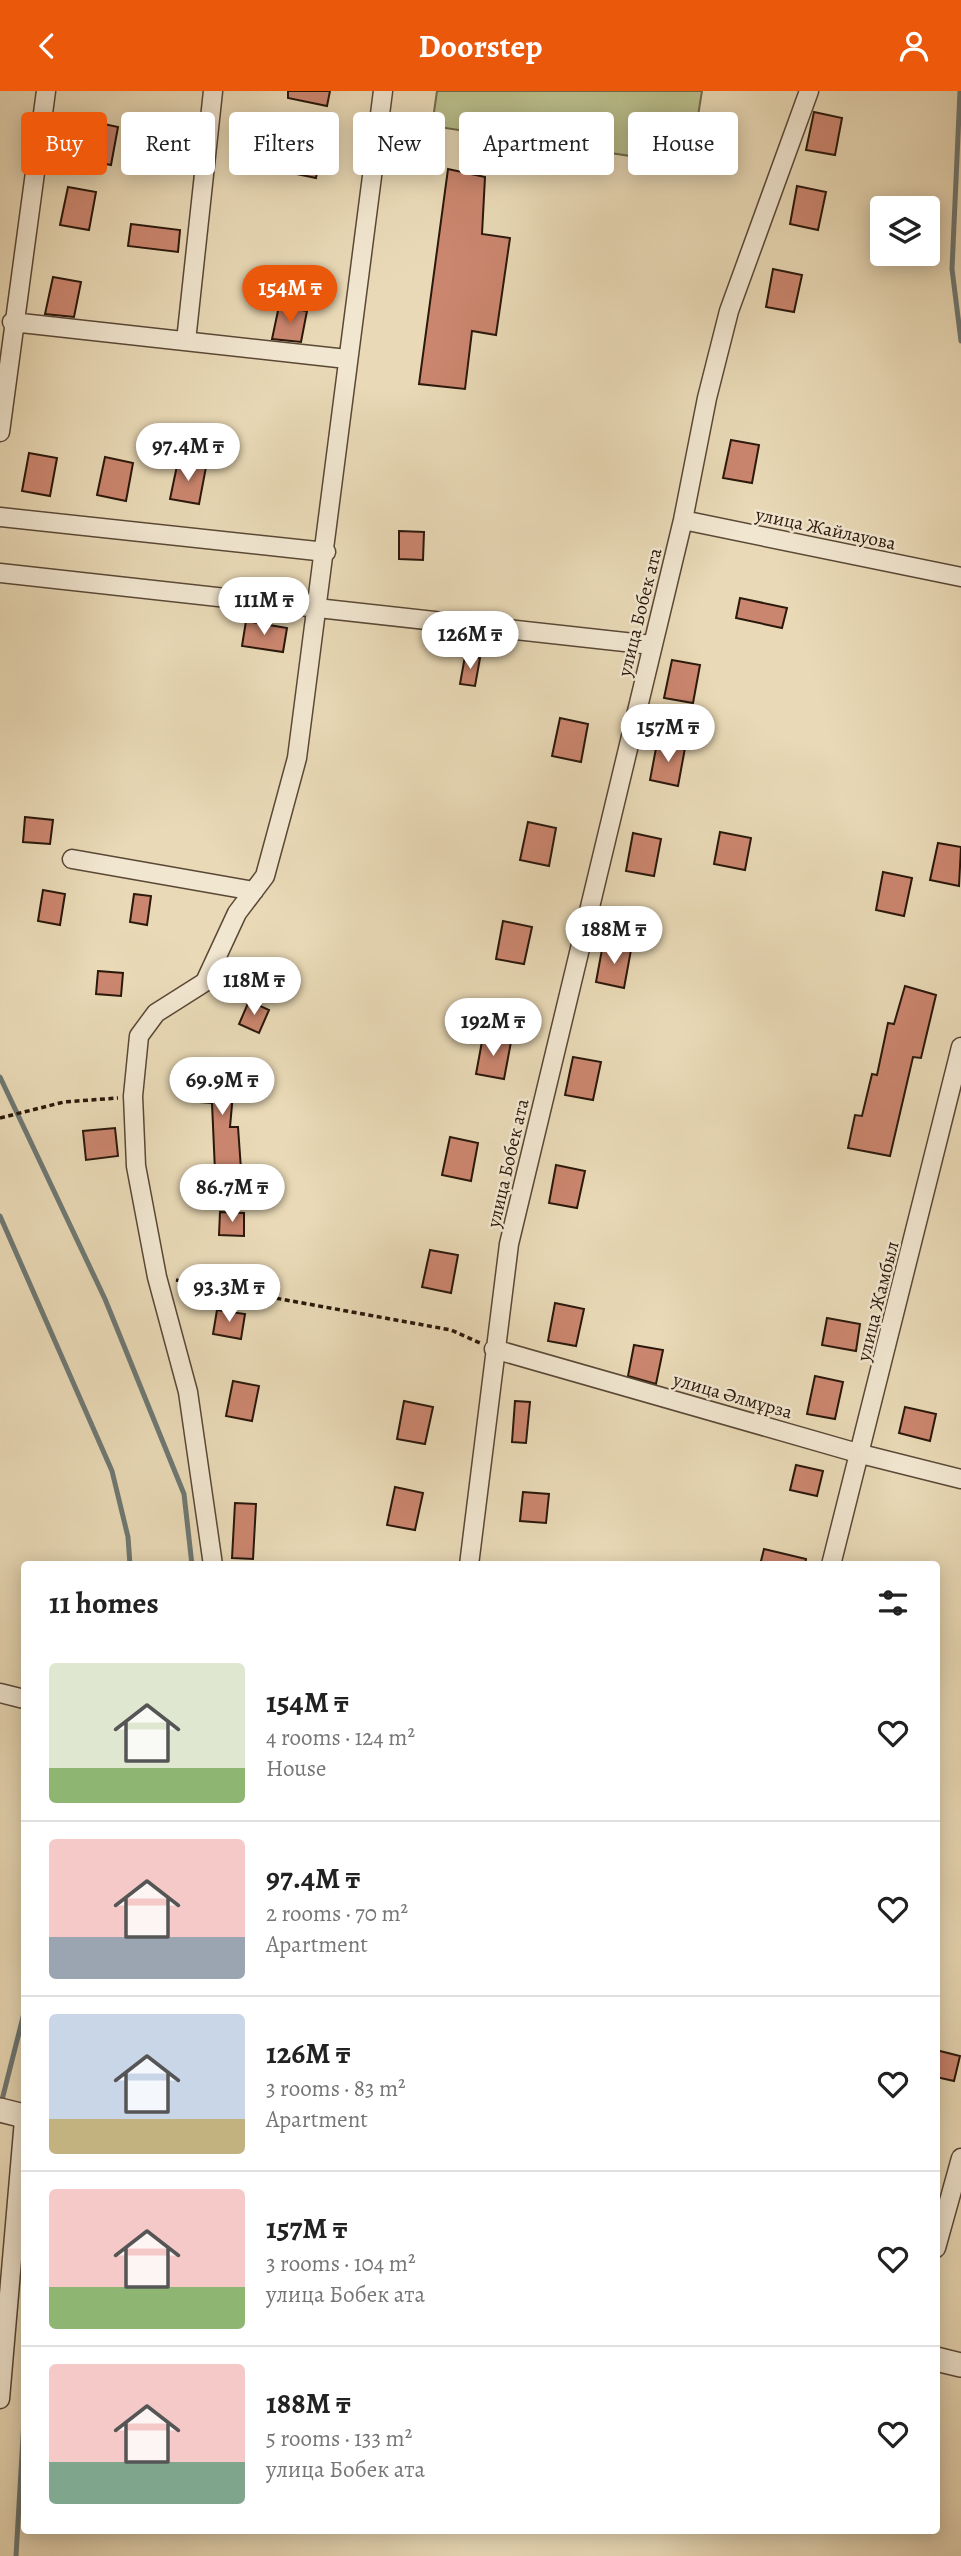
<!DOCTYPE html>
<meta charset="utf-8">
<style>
:root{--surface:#fff;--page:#f6f6f6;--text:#222;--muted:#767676;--line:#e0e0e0;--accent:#ea580c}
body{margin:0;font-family:Alegreya,serif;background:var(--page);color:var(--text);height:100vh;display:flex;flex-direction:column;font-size:26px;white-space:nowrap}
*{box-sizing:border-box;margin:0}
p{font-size:23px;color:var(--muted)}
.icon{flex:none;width:38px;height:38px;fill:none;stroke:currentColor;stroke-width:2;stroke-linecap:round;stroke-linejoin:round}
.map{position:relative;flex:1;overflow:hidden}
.panel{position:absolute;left:21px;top:1470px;width:919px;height:973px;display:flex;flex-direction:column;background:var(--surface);border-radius:7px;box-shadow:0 4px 18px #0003}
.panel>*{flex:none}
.guide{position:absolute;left:21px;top:21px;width:920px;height:63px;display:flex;gap:14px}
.tools{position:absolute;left:870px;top:105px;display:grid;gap:14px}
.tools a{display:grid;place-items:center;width:70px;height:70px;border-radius:7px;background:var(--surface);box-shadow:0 4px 18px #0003;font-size:35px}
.price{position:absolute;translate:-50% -60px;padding:0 16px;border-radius:24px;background:#fff;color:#222;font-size:23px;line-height:46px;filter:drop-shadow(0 2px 4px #0008)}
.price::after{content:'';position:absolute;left:50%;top:42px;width:21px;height:16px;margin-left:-10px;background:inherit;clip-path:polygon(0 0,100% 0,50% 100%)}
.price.current{background:var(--accent);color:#fff}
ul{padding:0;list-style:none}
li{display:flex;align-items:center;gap:21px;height:175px;padding:0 28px}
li+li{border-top:2px solid var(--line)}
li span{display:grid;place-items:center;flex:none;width:196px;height:140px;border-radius:7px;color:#555}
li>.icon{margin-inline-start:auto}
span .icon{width:84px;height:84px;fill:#fffc;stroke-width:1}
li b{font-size:30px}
h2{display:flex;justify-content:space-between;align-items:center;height:84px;padding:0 28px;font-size:30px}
.pill{padding:0 24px;border-radius:7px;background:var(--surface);box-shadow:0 4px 18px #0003;font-size:24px;line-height:63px}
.pill.current{background:var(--accent);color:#fff}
header{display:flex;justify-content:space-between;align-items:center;height:91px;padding:0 28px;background:var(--accent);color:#fff;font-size:32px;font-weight:700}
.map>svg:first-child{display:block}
.green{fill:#babe8b;stroke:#726b4b;stroke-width:2}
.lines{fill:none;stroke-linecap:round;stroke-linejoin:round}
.stream{stroke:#6e7873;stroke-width:5}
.building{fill:#cb866f;stroke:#2a180b;stroke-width:2}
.minor-casing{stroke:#5a4836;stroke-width:21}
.tertiary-casing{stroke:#5a4836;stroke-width:26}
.path{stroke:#2a180b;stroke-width:3.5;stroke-dasharray:5 3.5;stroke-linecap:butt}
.minor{stroke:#f1e6d0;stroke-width:18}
.tertiary{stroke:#f1e6d0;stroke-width:23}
.labels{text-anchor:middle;stroke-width:5;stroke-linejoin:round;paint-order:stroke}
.street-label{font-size:19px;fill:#2a180b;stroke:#f1e6d0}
</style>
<header><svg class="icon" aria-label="back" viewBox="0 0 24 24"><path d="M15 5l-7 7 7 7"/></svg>Doorstep<svg class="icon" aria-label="person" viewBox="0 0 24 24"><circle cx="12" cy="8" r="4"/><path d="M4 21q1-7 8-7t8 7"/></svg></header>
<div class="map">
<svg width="961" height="2465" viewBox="0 0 961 2465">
<rect width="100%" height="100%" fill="#e9d9b6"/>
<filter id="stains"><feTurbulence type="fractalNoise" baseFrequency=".00286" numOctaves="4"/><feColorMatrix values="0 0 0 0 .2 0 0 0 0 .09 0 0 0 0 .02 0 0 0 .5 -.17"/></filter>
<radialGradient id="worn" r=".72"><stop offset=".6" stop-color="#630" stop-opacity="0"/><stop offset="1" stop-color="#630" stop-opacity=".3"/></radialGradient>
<path class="green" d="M437,0H702L690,74L432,35Z"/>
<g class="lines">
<path class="stream" d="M960,0L952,178L961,250
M0,986L105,1208L184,1403L192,1474
M0,1125L112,1380L128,1446L130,1474
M1,2013L24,1922
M16,2465L24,2329"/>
</g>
<path class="building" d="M288,0H330L327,15L288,7Z
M814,21L842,27L835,64L806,59Z
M90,30L118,36L111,74L82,68Z
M295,44L323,50L316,87L287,81Z
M448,78L485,86L482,143L510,147L496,244L472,240L465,298L419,293Z
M797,95L826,101L818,139L790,133Z
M68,96L96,101L89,139L60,134Z
M131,133L180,139L178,161L128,155Z
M773,178L802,184L794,221L766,216Z
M53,186L81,191L74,226L45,223Z
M279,215L307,220L301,251L272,248Z
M731,349L759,354L752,392L723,387Z
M29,362L57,367L50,405L22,400Z
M105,366L133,372L126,410L97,404Z
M178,370L206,376L199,413L170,408Z
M399,440L424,441L423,469L399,468Z
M740,507L787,517L782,537L736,527Z
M246,530L287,537L283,561L242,555Z
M465,565L480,567L475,595L460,593Z
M672,569L700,574L693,612L664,607Z
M560,627L588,633L581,671L552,665Z
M657,652L685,657L678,695L650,689Z
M25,726L53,729L50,753L23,751Z
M528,731L556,737L549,775L520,769Z
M720,741L751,747L745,779L714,773Z
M633,742L661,748L654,785L626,780Z
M938,752L961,756L959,795L930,789Z
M883,781L912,787L904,825L876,819Z
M43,799L65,803L60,834L38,830Z
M134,803L151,805L147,834L130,831Z
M503,830L532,836L524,873L496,868Z
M603,853L631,859L624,897L596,891Z
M98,880L123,882L121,905L96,903Z
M905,895L936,904L921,967L913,966L890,1065L848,1057L855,1024L862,1025L872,983L877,984L888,932L894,933Z
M249,910L269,919L259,942L239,933Z
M483,945L511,951L504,988L476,983Z
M573,966L601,971L593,1009L565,1004Z
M202,978L235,980L230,1036H238L241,1078L215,1080L212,1012L200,1011Z
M115,1037L118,1065L86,1069L83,1040Z
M450,1046L478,1052L471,1090L442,1084Z
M556,1074L585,1080L577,1117L549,1112Z
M220,1121L244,1122V1145L219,1144Z
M430,1159L458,1164L451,1202L422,1196Z
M555,1212L584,1218L576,1255L548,1250Z
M217,1219L245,1223L241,1248L213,1243Z
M827,1227L860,1233L856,1260L822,1254Z
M634,1254L663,1259L656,1293L628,1285Z
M815,1285L843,1291L835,1328L807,1323Z
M233,1290L259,1295L252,1330L226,1325Z
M404,1310L433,1316L425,1353L397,1348Z
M515,1310L530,1311L526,1352L512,1351Z
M905,1316L936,1323L930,1350L899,1342Z
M796,1374L823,1380L817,1405L790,1399Z
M395,1396L423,1402L415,1439L387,1434Z
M523,1401L549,1403L546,1432L520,1430Z
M235,1412L256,1413L253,1468L232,1467Z
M764,1458L806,1468L805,1474H760Z
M936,1959L960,1965L954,1990L936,1986Z"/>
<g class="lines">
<g class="minor-casing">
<path id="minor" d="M12,231L347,268
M186,250L213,0
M0,341L46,0
M0,426L326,461
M683,429L961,486
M0,482L652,554
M72,768L254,800
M494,1258L861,1363L961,1388
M213,1474L188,1301L157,1186L136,1075L133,1005L139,945L156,922L205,891L237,822L265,785L297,667L383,0
M469,1474L509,1153L683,429L707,307L729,220L809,0
M831,1474L961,956
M0,1602L24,1608
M936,2157L961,2067
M0,2308L24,2029"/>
</g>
<g class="tertiary-casing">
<path id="tertiary" d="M0,2019L24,2025
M936,2268L961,2274"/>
</g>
<path class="path" d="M0,1027L64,1011L118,1007
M176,1189L451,1239L480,1252"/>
<use href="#minor" class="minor"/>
<use href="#tertiary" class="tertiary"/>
</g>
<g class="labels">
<g class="street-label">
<text transform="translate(826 437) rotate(12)" y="7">улица Жайлауова</text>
<text transform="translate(639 521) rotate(-76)" y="7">улица Бобек ата</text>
<text transform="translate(507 1072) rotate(-77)" y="7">улица Бобек ата</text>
<text transform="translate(877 1210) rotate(-76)" y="7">улица Жамбыл</text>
<text transform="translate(733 1304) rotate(16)" y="7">улица Әлмұрза</text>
</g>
</g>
<rect width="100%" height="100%" filter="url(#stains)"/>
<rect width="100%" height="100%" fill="url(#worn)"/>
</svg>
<div class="tools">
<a><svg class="icon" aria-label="layers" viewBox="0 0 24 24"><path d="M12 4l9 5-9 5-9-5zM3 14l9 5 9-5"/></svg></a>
</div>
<b class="price current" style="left:290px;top:234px">154M ₸</b>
<b class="price" style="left:188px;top:392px">97.4M ₸</b>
<b class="price" style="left:264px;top:546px">111M ₸</b>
<b class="price" style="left:470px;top:580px">126M ₸</b>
<b class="price" style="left:668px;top:673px">157M ₸</b>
<b class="price" style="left:614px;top:875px">188M ₸</b>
<b class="price" style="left:254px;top:926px">118M ₸</b>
<b class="price" style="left:493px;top:967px">192M ₸</b>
<b class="price" style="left:222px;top:1026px">69.9M ₸</b>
<b class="price" style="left:232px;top:1133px">86.7M ₸</b>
<b class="price" style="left:229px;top:1233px">93.3M ₸</b>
<div class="guide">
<a class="pill current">Buy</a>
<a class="pill">Rent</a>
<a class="pill">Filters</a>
<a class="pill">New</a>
<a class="pill">Apartment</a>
<a class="pill">House</a>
</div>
<section class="panel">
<h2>11 homes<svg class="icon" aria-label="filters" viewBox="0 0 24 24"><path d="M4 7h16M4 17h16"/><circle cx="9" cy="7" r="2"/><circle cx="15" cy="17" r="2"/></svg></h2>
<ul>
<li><span style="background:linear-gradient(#dfe7d0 75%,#8fb573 0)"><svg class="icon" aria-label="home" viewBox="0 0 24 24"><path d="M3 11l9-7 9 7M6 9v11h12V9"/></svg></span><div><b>154M ₸</b><p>4 rooms · 124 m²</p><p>House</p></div><svg class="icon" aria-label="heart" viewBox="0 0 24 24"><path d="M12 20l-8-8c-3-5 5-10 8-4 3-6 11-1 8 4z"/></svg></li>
<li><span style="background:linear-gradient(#f6c9c9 70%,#9aa5b1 0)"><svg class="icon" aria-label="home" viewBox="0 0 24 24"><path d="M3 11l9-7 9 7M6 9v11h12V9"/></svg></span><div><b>97.4M ₸</b><p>2 rooms · 70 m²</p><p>Apartment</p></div><svg class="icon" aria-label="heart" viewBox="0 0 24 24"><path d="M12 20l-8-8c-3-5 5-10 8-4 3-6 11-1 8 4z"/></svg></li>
<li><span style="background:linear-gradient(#c9d6e8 75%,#c2b280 0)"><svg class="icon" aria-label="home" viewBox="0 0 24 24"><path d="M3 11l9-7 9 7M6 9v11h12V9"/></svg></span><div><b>126M ₸</b><p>3 rooms · 83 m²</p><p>Apartment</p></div><svg class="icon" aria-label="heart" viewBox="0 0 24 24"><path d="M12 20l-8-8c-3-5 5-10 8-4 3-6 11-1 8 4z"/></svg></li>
<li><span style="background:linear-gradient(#f6c9c9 70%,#8fb573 0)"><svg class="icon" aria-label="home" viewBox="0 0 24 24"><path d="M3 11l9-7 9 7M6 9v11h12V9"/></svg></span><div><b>157M ₸</b><p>3 rooms · 104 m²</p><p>улица Бобек ата</p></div><svg class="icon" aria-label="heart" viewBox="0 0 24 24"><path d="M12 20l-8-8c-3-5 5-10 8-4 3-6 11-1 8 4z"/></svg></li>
<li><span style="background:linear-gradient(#f6c9c9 70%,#7fa58c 0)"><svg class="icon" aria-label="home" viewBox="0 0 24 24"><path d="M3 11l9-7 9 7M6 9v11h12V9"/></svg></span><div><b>188M ₸</b><p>5 rooms · 133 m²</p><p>улица Бобек ата</p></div><svg class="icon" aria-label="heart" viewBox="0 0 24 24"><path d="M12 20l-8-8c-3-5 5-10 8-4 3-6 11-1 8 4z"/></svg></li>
</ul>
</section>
</div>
